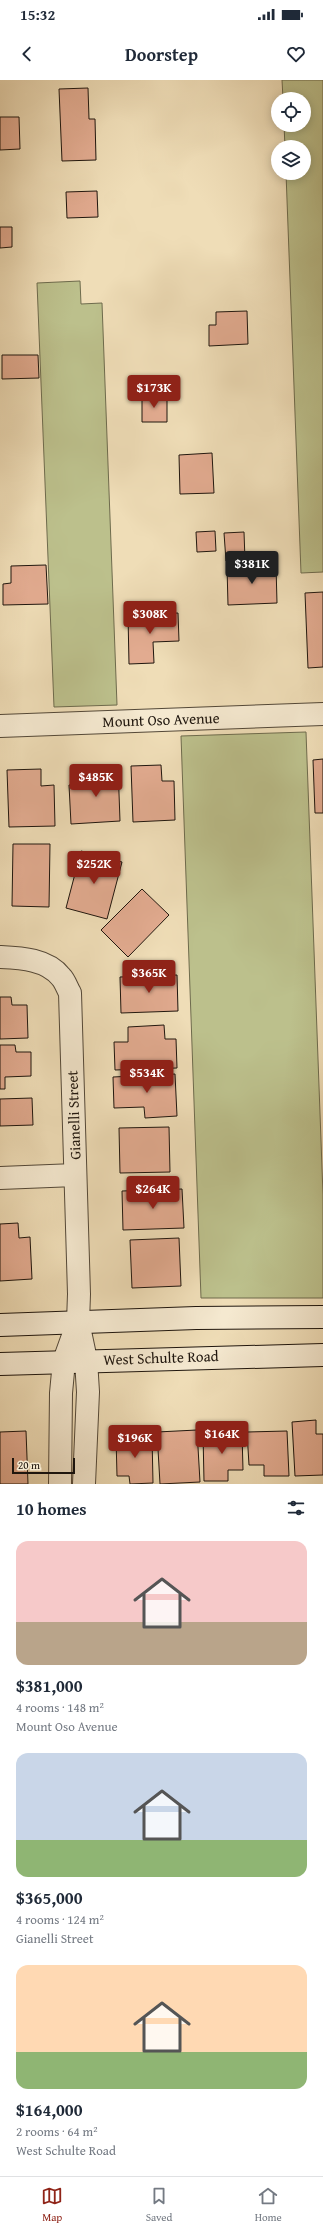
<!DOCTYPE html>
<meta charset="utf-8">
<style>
:root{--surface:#fff;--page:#f2f2f3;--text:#1f2937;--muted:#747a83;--line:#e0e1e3;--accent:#8f2418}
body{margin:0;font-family:"Gentium Book Plus",serif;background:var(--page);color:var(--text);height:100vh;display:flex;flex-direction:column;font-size:15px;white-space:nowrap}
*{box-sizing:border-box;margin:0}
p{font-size:13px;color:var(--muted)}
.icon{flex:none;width:22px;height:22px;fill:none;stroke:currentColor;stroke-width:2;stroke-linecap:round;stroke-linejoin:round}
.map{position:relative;height:1404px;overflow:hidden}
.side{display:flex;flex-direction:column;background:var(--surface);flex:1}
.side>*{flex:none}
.fabs{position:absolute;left:271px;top:12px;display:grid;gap:8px}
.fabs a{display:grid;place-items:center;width:40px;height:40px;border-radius:50%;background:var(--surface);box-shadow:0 2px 10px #0003;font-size:20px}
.scale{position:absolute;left:12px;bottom:10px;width:63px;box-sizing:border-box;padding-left:4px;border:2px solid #1f160e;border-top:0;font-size:11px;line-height:14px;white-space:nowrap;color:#1f160e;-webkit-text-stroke:3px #f5e9d0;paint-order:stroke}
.price{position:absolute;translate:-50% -34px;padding:0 9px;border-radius:4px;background:var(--accent);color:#fff;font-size:13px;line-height:26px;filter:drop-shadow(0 1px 2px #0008)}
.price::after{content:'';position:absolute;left:50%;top:24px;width:12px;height:9px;margin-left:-6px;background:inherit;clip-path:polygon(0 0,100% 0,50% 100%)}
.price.current{background:#222;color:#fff}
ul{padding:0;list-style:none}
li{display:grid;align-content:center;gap:8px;height:212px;padding:0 16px}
li span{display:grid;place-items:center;height:124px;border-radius:12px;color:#555}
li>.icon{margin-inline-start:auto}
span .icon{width:72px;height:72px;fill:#fffc;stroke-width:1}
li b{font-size:17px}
h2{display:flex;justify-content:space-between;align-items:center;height:48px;padding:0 16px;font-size:17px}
.status{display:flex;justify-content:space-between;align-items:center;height:28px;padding:0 20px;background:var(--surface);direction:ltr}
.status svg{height:11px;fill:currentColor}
header{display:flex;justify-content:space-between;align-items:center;height:52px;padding:0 16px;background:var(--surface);font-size:18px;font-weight:700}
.tab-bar{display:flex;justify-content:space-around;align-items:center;height:56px;border-top:1px solid var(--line);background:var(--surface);font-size:11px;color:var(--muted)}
.tab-bar a{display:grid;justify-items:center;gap:2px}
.tab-bar .current{color:var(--accent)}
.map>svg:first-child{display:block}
.green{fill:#bcc08c;stroke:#6e6b4d}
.building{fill:#e2ab90;stroke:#1f160e}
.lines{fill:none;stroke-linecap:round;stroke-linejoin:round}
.street-casing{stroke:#534838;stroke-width:24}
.secondary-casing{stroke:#1f160e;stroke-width:24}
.street{stroke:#f5e9d0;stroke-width:22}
.secondary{stroke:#f5e9d0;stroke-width:22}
.labels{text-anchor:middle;stroke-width:3;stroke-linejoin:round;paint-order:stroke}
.street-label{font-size:15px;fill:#1f160e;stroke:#f5e9d0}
</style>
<div class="status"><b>15:32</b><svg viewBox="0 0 49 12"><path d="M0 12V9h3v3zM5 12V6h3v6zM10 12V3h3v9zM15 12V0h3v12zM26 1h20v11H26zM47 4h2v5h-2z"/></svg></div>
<header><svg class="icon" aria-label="back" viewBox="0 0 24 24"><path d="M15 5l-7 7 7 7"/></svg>Doorstep<svg class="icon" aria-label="heart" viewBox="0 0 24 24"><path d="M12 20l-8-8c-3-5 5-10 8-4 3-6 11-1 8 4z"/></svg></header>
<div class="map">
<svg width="323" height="1404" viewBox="0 0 323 1404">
<rect width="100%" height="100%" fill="#efddb7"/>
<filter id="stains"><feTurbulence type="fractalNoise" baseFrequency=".005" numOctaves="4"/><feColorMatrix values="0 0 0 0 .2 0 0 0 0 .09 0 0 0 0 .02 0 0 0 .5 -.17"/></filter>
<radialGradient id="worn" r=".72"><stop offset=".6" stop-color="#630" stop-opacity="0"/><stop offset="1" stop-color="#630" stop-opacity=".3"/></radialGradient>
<path class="green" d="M282,0H323V492L301,493L286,93H304V67H285L284,45H304V19H283Z
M80,201L81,224L102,223L117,625L54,627L37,203Z
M306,652L323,1115V1218H201L181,656Z"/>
<path class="building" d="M88,8L89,39H95L96,80L62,81L59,9Z
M0,37H19L20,69L0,70Z
M97,111L98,137L67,138L66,112Z
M0,147H12V167L0,168Z
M247,231L248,264L209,266V245H216V232Z
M2,275H38L39,298L2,299Z
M142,316H167V342H142Z
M212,373L214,413L180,414L179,375Z
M215,451L216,471L197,472L196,452Z
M244,452L245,480L226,481L224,453Z
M46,485L48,524L3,525V504L11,503V486Z
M276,486L277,523L228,525L227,487Z
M323,512V587L308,588L305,513Z
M178,533L179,561L153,562L154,583L129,584L128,535Z
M323,679V733H315L313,680Z
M161,685L162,701H174L175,740L133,742L131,686Z
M118,686L120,741L71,744L69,705L91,704L90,688Z
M41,689V706L54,705L55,746L9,747L7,690Z
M13,764H50L49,827L12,826Z
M81,771L122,782L107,839L66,828Z
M142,809L169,835L128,877L101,850Z
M177,895L178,931L121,933L120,897Z
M0,917H11L12,925H27L28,958L0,959Z
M164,945L165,959H176L177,988L115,990L114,962H128V947Z
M0,965H15L16,972H31V996L5,997V1009H0Z
M175,994L177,1036L145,1038L144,1027L114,1028L113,997Z
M32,1018L33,1045L0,1046V1019Z
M169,1047L170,1092L120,1093L119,1048Z
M182,1109L184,1148L123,1150L122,1111Z
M18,1143L19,1158L30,1157L32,1199L0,1201V1144Z
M179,1158L181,1206L132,1208L130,1160Z
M316,1340V1354H323V1395L295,1396L292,1342Z
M197,1350L200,1402L160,1404L157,1352Z
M26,1351L28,1404H0V1352Z
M287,1351L289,1396H264V1385H249L247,1352Z
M242,1353L243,1390H228V1401H204L203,1354Z
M152,1356L153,1403L130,1404L129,1396H117L116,1357Z"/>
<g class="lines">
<g class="street-casing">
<path id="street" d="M0,646L323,634
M0,877C21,878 47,879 61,897C65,901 67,908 70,913L79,1214L78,1242L86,1280L88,1312L84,1404
M0,1098L75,1095
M60,1404L61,1313L64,1281L78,1242"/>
</g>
<g class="secondary-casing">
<path id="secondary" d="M0,1245L196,1238L323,1237
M0,1284L323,1275"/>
</g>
<use href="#street" class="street"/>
<use href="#secondary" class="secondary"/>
</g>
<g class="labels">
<g class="street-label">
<text transform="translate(161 640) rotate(-2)" y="5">Mount Oso Avenue</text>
<text transform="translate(74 1035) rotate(-92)" y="5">Gianelli Street</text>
<text transform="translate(161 1278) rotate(-2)" y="5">West Schulte Road</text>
</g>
</g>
<rect width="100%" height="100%" filter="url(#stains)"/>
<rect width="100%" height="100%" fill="url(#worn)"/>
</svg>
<div class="fabs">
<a><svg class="icon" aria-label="locate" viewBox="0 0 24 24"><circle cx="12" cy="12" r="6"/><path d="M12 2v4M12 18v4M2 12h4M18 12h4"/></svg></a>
<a><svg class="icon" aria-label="layers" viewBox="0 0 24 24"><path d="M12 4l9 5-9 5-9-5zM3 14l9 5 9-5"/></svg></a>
</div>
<div class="scale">20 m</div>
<b class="price" style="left:154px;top:329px">$173K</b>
<b class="price current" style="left:252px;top:505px">$381K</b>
<b class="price" style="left:150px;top:555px">$308K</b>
<b class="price" style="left:96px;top:718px">$485K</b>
<b class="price" style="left:94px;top:805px">$252K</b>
<b class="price" style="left:149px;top:914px">$365K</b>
<b class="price" style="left:147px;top:1014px">$534K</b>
<b class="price" style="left:153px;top:1130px">$264K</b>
<b class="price" style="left:222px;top:1375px">$164K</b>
<b class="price" style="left:135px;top:1379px">$196K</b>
</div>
<section class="side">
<h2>10 homes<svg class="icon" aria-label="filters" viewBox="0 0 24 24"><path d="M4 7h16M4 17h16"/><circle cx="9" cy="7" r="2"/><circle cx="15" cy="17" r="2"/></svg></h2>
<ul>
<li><span style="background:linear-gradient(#f6c9c9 65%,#b9a48a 0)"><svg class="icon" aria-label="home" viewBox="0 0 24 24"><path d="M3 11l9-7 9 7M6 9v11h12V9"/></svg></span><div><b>$381,000</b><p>4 rooms · 148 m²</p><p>Mount Oso Avenue</p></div></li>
<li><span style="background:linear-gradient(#c9d6e8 70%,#8fb573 0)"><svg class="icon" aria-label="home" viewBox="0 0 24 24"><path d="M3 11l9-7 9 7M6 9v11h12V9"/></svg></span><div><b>$365,000</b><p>4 rooms · 124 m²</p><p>Gianelli Street</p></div></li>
<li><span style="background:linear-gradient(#ffd9b3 70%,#8fb573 0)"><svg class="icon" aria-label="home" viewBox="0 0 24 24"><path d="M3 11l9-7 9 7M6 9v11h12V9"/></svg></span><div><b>$164,000</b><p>2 rooms · 64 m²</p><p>West Schulte Road</p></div></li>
</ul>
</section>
<nav class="tab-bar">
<a class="current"><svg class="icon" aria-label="map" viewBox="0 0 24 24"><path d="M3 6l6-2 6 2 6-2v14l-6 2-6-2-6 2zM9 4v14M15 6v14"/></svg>Map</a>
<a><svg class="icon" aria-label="saved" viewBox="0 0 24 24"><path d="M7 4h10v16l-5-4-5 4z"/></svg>Saved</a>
<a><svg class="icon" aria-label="home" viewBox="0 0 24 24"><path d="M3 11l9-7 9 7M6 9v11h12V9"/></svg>Home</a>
</nav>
